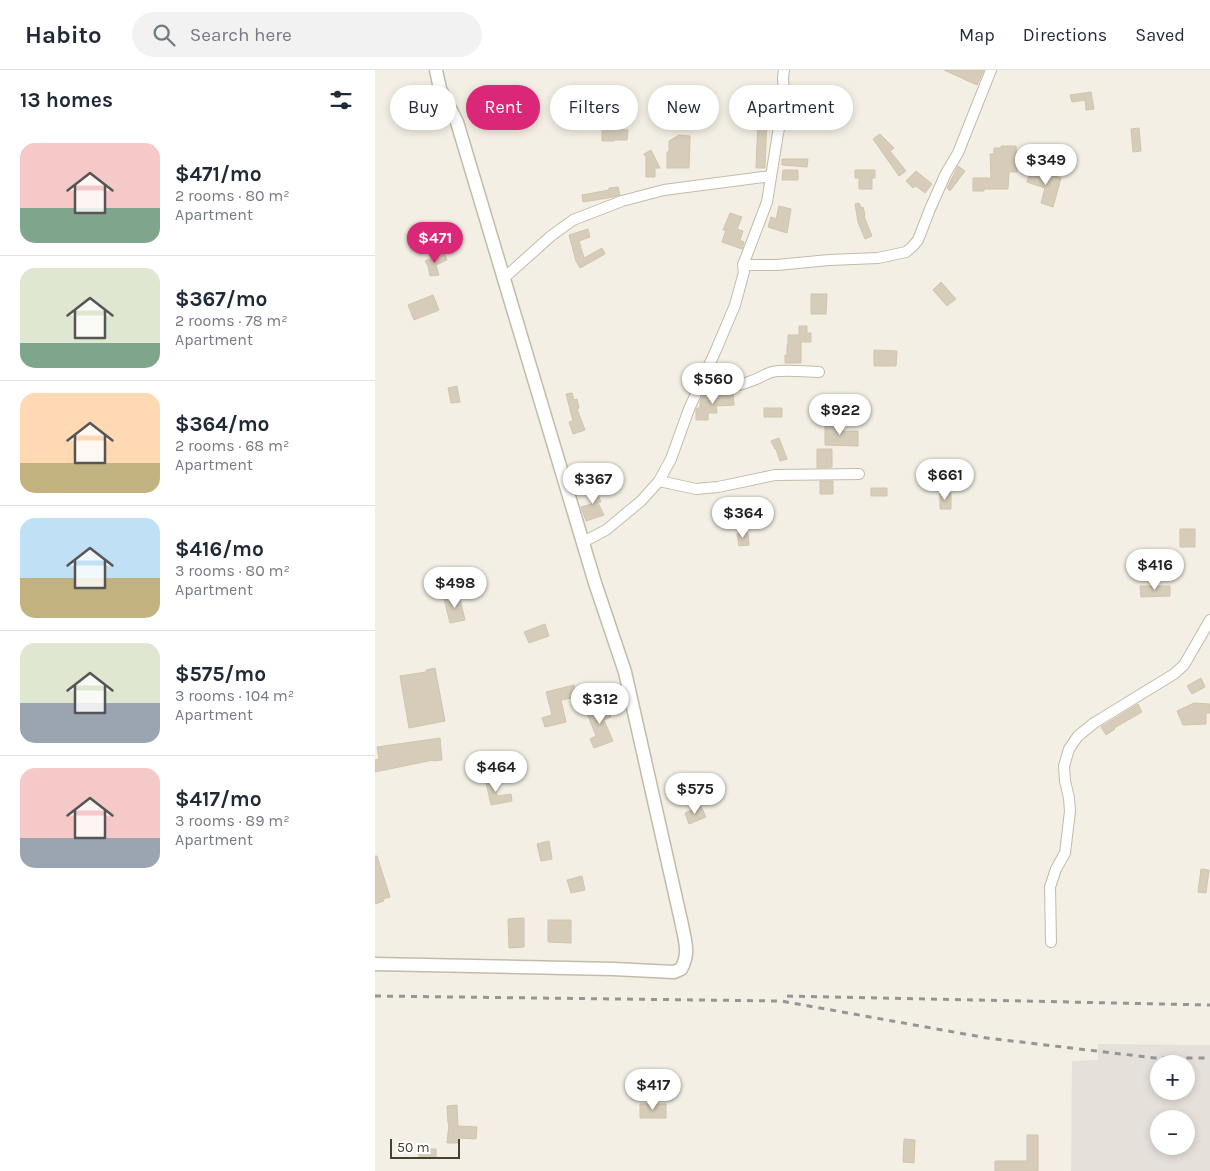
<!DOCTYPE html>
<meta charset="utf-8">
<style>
:root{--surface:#fff;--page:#f2f2f3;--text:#1f2937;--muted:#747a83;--line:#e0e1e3;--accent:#db2777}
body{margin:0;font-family:Karla,sans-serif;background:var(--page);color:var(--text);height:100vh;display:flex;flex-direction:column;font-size:19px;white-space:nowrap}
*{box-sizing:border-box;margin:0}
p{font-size:16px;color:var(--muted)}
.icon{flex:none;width:28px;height:28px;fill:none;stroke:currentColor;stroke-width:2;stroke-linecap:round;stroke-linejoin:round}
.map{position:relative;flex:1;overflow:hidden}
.panel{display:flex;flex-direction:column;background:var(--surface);width:375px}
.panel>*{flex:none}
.hud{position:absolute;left:15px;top:15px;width:475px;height:45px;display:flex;gap:10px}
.tools{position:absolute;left:775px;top:985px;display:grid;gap:10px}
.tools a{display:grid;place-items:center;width:45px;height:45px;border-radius:50%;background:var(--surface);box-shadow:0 2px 8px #0003;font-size:25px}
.scale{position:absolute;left:15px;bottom:12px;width:70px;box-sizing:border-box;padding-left:5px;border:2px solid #463f33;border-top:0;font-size:14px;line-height:18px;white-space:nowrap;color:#463f33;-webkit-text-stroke:4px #fff;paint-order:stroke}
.price{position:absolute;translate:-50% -42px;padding:0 11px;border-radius:18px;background:#fff;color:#222;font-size:16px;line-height:32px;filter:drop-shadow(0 1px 2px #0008)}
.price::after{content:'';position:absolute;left:50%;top:30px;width:15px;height:11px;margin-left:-8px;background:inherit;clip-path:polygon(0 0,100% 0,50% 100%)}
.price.on{background:var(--accent);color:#fff}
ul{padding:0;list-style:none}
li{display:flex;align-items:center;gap:15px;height:125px;padding:0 20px}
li+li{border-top:1px solid var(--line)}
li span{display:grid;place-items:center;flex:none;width:140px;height:100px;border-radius:15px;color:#555}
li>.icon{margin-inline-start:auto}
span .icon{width:60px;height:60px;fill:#fffc;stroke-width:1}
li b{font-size:21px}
h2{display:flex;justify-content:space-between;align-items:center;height:60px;padding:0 20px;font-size:21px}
.tag{padding:0 18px;border-radius:22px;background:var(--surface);box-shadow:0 2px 8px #0003;font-size:18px;line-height:45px}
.tag.on{background:var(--accent);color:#fff}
header{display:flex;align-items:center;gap:30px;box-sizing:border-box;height:70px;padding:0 25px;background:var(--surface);border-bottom:1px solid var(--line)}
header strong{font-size:24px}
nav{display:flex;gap:28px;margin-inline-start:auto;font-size:18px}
.search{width:350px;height:45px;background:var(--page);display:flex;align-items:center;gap:12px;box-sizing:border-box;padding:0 18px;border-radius:28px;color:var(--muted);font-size:19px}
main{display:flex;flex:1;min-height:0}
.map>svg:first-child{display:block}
.industrial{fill:#e5e0d9;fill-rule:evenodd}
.building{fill:#d6ccb9;stroke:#d1c4ab}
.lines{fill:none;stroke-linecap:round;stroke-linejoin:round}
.minor-casing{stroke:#c2bba9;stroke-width:12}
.tertiary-casing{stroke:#c2bba9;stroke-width:15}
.minor{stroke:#fff;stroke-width:10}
.tertiary{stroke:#fff;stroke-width:12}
.rail{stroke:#959595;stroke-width:3;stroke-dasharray:6 6;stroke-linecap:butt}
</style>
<header>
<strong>Habito</strong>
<div class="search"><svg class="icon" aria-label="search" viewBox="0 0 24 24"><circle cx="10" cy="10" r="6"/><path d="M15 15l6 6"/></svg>Search here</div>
<nav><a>Map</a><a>Directions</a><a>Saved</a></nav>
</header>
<main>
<section class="panel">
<h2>13 homes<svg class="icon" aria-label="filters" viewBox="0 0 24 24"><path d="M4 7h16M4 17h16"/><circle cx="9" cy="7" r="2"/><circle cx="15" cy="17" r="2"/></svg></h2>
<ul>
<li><span style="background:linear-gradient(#f6c9c9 65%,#7fa58c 0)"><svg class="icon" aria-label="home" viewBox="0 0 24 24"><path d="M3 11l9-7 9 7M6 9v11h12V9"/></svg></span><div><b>$471/mo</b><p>2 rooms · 80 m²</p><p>Apartment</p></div></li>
<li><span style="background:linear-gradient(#dfe7d0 75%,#7fa58c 0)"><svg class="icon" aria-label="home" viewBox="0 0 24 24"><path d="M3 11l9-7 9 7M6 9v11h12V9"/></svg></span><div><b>$367/mo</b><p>2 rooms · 78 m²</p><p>Apartment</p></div></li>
<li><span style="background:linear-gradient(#ffd9b3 70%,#c2b280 0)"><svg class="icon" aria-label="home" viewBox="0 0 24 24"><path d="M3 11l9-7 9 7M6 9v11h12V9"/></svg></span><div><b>$364/mo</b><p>2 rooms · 68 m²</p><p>Apartment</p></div></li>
<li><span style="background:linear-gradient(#bfe0f5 60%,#c2b280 0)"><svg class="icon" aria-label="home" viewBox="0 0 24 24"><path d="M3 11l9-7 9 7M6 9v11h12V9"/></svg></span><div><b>$416/mo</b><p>3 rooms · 80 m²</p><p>Apartment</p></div></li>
<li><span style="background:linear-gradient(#dfe7d0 60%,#9aa5b1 0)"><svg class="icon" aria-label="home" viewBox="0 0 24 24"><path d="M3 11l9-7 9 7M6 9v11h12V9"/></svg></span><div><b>$575/mo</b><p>3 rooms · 104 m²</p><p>Apartment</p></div></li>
<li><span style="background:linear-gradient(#f6c9c9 70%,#9aa5b1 0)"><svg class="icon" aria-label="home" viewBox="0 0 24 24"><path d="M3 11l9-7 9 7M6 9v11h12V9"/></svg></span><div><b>$417/mo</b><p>3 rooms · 89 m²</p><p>Apartment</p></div></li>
</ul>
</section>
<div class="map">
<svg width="835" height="1101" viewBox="0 0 835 1101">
<rect width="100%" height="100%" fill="#f3efe4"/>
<path class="industrial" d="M723,974L835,975V1101H696L697,991L723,990ZM784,994H811V1021H784ZM784,1049H811V1076H784Z"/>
<path class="building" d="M569,0H609L602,15Z
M716,22L719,39L711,40L710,30L697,32L695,25Z
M383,48H392L390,98H381Z
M764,58L766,81L758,82L756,59Z
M227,59L253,60L252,70H239V71H227Z
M505,64L519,78L515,81L531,101L524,106L498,69Z
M304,65L315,66L314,98H292V82H294V71Z
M626,76H641L642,102H634L633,119H609V121H598V108H616L615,84H619V78H626Z
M276,80L285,98H280V107H271V87L269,84Z
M407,89H433L432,97L407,95Z
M583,96L590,101L575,121L572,118Z
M656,99L686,108L678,137L666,133L670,118L652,112Z
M408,100H423V110H407Z
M480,100H500V108H497V119H484V108H480Z
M541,101L557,114L550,123L541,116L538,118L531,111Z
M243,117L245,125L238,127L208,132L207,125L234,120V118Z
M484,133L486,138L488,137L490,145L489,146L497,166L490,169L483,152L480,134Z
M404,136L416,139L412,163L393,157L396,147L401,149Z
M355,143L367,147L362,159L368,161L365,170L369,172L367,179L347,172L351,160H348Z
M213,159L215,167L204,171L209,188L227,178L230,184L205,198L201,191L194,165Z
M69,183L72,190L61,195L64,205L55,206L53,196L50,191Z
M566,212L581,229L572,236L558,220Z
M436,224H452L451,244H436Z
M58,225L64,240L39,250L33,235Z
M424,256H432V263H436V272H426V293H410V285H412V275H413V265H424Z
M499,280L522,281L521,296H499Z
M82,316L85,332L76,333L73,318Z
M197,323L199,330L202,329L204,338L202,339L210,360L198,364L194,352L198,351L191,324Z
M358,323L359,335L341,336L342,343H333V350H321V340L322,338H325V332L327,327H338V326Z
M389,338H407V347H389Z
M450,353H464V361H483V376L450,375Z
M404,368L412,389L405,391L401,379H400L396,371Z
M442,379H457V397L442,398Z
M445,411H458V424H445Z
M219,415L226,432L223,433L229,445L211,451L206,437L217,434L211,418Z
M496,418H512V426H496Z
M565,423H576V439H565Z
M805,459H820V477H805Z
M373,463L374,475L364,476L362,464Z
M765,516H795V526L766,527Z
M84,525L90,550L75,553L69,529Z
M170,554L174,566L154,573L149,562Z
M60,598L70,651L34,658L25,606L51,602V600Z
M826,608L830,617L817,624L812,616Z
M199,615L202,627L186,630L191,652L170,657L167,648L177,645L171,622Z
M231,633L236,647L229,650L238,671L219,678L215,669L221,666L211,641Z
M819,633L835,634V643H831V654L808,655L802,641Z
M763,634L767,642L739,658L740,659L731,665L726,657Z
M65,668L67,690L58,691V690L0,702V690L4,689L2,677Z
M118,706L122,726L136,724L137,731L116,735L110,708Z
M326,736L331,747L314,754L310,743Z
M174,771L177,789L166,791L162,774Z
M0,786H2L15,827L8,829L9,831L0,834Z
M826,799L834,800L831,823L823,822Z
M207,806L210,820L196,823L192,810Z
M149,848V877L134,878L133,849Z
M173,850H196V873L173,872Z
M265,1034H291V1048H265Z
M82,1035L83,1056L102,1057L101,1069L83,1068V1073H72L74,1053H73L72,1036Z
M652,1065H663V1101H620V1091H652Z
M529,1069L540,1070L539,1093L528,1092Z
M44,1079H61V1088H44Z"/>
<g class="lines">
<g class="minor-casing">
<path id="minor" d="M368,195H402L454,190L503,188L531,182L537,177L543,170L555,139L571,103L583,83L616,0
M128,209L176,166L198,150L247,131L289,120L396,106
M323,320C341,319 359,318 376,311C383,309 390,304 397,302C412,299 429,302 444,302
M284,411L321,419L343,417L400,405L484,404
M208,472L231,460L266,431L284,411L296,389L314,339L341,280L360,235L369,202L368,195L392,132L403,63L410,35L408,8L409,0
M676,872L675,817L681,799L690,783L695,741L694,728L690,711L689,696L694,679L703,666L719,653L799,604L809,595L835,550"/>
</g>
<g class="tertiary-casing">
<path id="tertiary" d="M0,894L238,899L299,902L306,899C315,883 310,872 307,855L250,602L220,513L82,52L65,19L61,0"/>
</g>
<use href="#minor" class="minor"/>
<use href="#tertiary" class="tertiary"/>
<path class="rail" d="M0,926L406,931L612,968L780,988H835
M412,926L835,935"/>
</g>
</svg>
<div class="tools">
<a>+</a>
<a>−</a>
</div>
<div class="scale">50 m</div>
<b class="price" style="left:671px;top:116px">$349</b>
<b class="price on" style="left:60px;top:194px">$471</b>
<b class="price" style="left:338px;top:335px">$560</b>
<b class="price" style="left:465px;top:366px">$922</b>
<b class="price" style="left:570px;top:431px">$661</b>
<b class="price" style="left:218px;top:435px">$367</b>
<b class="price" style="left:368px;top:469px">$364</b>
<b class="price" style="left:780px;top:521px">$416</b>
<b class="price" style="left:80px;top:539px">$498</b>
<b class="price" style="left:225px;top:655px">$312</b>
<b class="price" style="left:121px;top:723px">$464</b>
<b class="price" style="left:320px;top:745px">$575</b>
<b class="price" style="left:278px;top:1041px">$417</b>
<div class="hud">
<a class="tag">Buy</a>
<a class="tag on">Rent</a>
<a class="tag">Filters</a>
<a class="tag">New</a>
<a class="tag">Apartment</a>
</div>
</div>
</main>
